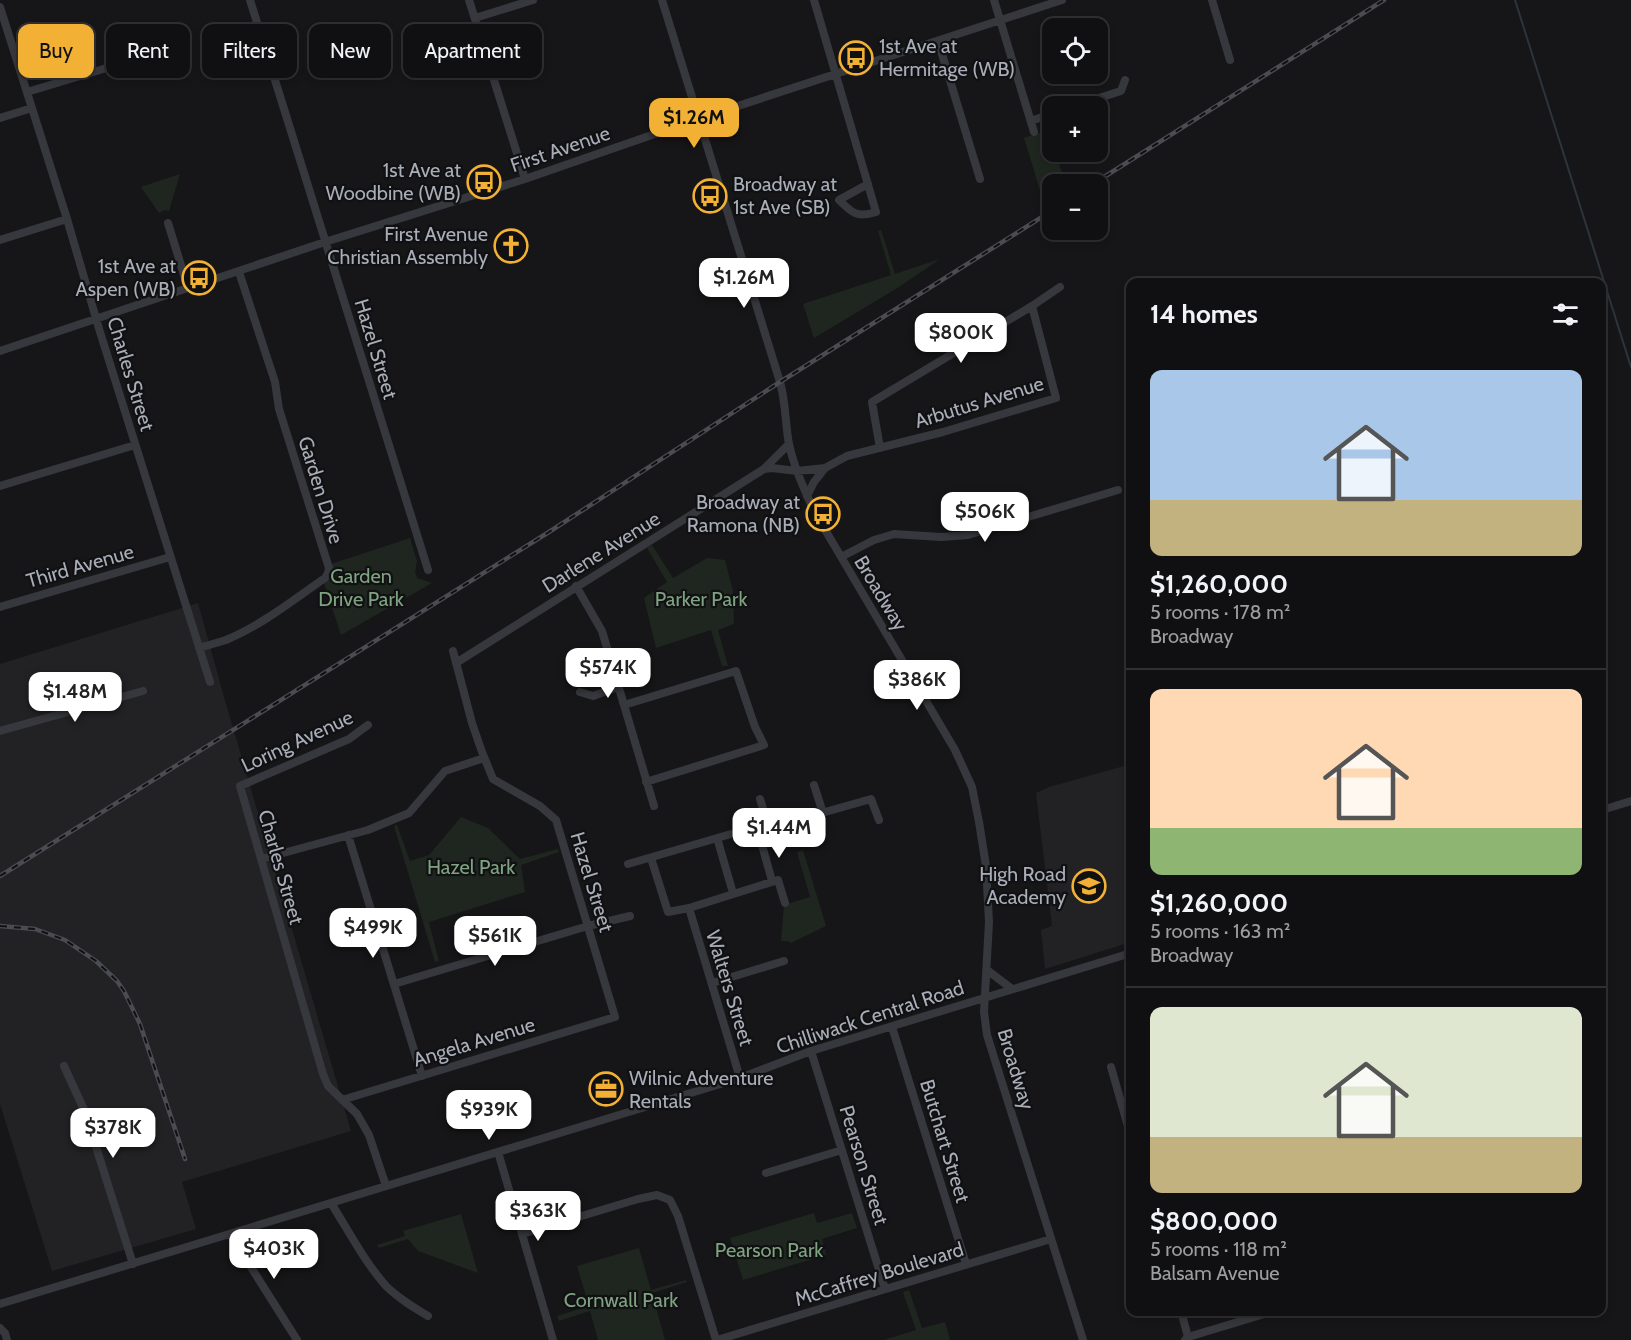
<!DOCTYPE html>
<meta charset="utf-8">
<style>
:root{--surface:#101012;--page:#19191b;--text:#f1f3f6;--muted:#9c9d9f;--line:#303032;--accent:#f2b134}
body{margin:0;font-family:Cabin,sans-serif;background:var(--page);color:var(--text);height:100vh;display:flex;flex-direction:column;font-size:22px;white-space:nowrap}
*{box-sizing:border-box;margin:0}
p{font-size:20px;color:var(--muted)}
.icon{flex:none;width:33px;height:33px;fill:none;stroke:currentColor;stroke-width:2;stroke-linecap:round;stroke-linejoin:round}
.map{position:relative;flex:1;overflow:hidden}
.side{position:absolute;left:1126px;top:278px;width:480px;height:1038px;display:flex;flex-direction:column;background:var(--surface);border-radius:12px;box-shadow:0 3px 9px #0003,0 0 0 2px var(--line)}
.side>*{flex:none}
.guide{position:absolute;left:18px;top:24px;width:570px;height:54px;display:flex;gap:12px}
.buttons{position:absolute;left:1042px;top:18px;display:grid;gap:12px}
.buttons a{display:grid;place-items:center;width:66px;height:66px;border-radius:12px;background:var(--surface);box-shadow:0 3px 9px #0003,0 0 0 2px var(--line);font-size:30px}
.price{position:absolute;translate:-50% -51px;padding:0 14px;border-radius:12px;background:#fff;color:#222;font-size:20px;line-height:39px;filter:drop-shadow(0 2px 3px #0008)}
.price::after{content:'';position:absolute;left:50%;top:36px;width:18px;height:14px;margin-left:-9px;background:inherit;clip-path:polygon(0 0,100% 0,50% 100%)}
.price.current{background:var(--accent);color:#111}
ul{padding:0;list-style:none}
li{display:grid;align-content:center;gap:12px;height:318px;padding:0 24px}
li+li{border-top:2px solid var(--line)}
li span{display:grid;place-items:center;height:186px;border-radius:12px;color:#555}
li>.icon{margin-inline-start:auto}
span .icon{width:108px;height:108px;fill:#fffc;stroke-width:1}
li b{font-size:26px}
h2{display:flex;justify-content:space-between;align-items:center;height:72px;padding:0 24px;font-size:26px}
.chip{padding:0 21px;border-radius:12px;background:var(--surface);box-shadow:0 3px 9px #0003,0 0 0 2px var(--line);font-size:21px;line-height:54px}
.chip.current{background:var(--accent);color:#111}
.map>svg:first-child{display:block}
.built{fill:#222225}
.green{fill:#1e261f}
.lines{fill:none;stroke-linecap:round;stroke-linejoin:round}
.stream{stroke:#2c353c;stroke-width:2}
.minor{stroke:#37383d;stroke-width:8}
.rail-casing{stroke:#4a4c52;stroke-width:4.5}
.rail{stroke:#111113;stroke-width:2;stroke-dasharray:7;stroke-linecap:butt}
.labels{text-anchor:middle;stroke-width:4.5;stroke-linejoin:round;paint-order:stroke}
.poi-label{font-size:20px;fill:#a8adb8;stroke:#111113;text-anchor:end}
.street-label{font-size:20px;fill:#a8adb8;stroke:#111113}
.park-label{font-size:20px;fill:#7fa381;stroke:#111113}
</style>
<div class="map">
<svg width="1631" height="1340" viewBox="0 0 1631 1340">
<rect width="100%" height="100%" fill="#161618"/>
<path class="built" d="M198,603L224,697L351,1131L182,1182L196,1229L52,1271L0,1104V664Z
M1131,764V942L1045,969L1041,930L1052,926L1036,793L1049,787Z"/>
<path class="green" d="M1048,130L1053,144V152H1055L1065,182L1063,184H1053V192L1043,200L1024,138Z
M180,174L169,211L165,210L159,213L141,187Z
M881,230L895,274L940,259L899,287L814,338L803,304L891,275L878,231Z
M410,538L417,561L415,572L417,578L432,583L341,635L324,583C333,578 333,573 331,564Z
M652,545L673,578L707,558L725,560L733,591L734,624L718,630L728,666H722L711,630L656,648L644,598L667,582L647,548Z
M461,817L488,828L520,859L558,849L559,852L521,865L525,892L429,922L439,961L435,962L394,826L397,825L410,861L429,855Z
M803,850L826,926L791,943L787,941H781L784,905L810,897L797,852Z
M814,1213L817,1223L852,1213L857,1228L822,1239L826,1255L743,1280L730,1238Z
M461,1214L478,1273L418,1251L408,1239L379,1248L377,1245L405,1236L403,1231Z
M639,1248L651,1290L686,1280L687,1282L652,1293L665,1340H598L590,1311L559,1321L557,1316L589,1306L577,1266Z
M909,1290L922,1328L945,1322L950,1340H884L916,1330L903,1292Z"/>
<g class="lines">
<path class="stream" d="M1515,0L1631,367"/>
<path class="minor" d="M250,0L428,570
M469,0L525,179
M662,0L780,382C786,403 785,423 789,444C794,467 804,489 814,511L955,750L972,787L979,822L986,866L989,922L984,1012L987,1035L1083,1340
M814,0L876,212C857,218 852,213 839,200L868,184
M994,0L1034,132
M1212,0L1230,60
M0,7L67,219L100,332L210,682
M475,18L533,0
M938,41L980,179
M27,92L176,47
M1074,106L1121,91L1125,80
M0,118L32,108
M1031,121L1053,113
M168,223L188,288
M0,240L67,219
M0,351L325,242L525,179L698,119L1062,0
M880,448L872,402L1032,306L1060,287
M764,469L772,468L797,471L825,468L847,456L943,432L1056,398L1032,306
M0,486L135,445
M807,496L814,482L825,468
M841,557L874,540L894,534L941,537L968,535L1118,490
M576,586L602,631L654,806
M0,607L170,557
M199,648C208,645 217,643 226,640C262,625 293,600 325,578L328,573L329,568L279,409L275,382L239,272
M456,663L764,469L789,444
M580,692L593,696L618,687
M624,705L736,671L755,727L764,745L646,782
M368,725L349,739L240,786L323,1074L328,1086L357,1114L369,1135L386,1186
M0,731L143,691
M814,785L823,813
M760,799L769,828
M1602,810L1631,801
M348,835L422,1076
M717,838L733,893
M651,858L668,912L689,908L778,880L785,903
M261,859L368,830L409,813L445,771L484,758
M628,864L731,834
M772,881L758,831L871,799L879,820
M689,908L740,1078
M987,970L1012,989
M712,983L784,961
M394,984L588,926L630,916
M892,1027L966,1264
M811,1051L885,1289
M64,1066L85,1112L133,1264
M1111,1067L1131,1137
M342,1100L615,1017L556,820L540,806L493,779L482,752L472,723L453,651
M498,1152L553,1340
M766,1173L842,1150
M331,1203C348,1230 364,1261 386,1286C398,1298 413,1307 428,1316
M230,1234L297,1340
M522,1234L638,1199L657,1195L670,1200L678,1216L716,1340
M0,1304L740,1078L811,1051L1131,953
M1181,1311L1188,1337
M0,1328L5,1333L7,1340
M717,1340L1051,1239
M1185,1340L1188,1337L1274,1311"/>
<g class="rail-casing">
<path id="rail" d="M1093,184L1384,0
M0,876L549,532L780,382L1053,210
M0,926L35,929L65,940L96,961L117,981L124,991L140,1024L185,1159"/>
</g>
<use href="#rail" class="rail"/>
</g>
<defs>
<g id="bus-ring" transform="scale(1.725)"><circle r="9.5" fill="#111113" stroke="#f2b134" stroke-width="1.5"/><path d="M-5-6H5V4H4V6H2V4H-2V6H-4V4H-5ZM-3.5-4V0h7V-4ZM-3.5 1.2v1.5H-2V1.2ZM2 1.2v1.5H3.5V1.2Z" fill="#f2b134"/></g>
<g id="church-ring" transform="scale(1.725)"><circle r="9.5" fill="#111113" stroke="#f2b134" stroke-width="1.5"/><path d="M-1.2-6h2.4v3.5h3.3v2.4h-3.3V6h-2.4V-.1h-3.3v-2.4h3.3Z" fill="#f2b134"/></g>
<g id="school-ring" transform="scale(1.725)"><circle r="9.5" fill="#111113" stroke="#f2b134" stroke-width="1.5"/><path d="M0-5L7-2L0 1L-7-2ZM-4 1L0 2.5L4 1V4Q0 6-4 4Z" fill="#f2b134"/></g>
<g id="office-ring" transform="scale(1.725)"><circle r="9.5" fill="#111113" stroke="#f2b134" stroke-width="1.5"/><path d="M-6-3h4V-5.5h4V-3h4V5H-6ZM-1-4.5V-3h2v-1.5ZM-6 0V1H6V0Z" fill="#f2b134"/></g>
</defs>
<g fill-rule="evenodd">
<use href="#bus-ring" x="856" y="58"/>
<use href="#bus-ring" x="484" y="182"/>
<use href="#bus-ring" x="710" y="196"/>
<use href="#church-ring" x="511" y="246"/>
<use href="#bus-ring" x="199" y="278"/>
<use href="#bus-ring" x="823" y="514"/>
<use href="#school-ring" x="1089" y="886"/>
<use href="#office-ring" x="606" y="1089"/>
</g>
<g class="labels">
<g class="poi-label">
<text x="879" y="53" text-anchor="start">1st Ave at<tspan x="879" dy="23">Hermitage (WB)</tspan></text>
<text x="461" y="177">1st Ave at<tspan x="461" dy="23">Woodbine (WB)</tspan></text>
<text x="733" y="191" text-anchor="start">Broadway at<tspan x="733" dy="23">1st Ave (SB)</tspan></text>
<text x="488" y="241">First Avenue<tspan x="488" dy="23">Christian Assembly</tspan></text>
<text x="176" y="273">1st Ave at<tspan x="176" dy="23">Aspen (WB)</tspan></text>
<text x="800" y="509">Broadway at<tspan x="800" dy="23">Ramona (NB)</tspan></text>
<text x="1066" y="881">High Road<tspan x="1066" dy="23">Academy</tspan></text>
<text x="629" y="1085" text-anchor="start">Wilnic Adventure<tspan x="629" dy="23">Rentals</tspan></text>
</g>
<g class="street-label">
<text transform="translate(560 149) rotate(-19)" y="7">First Avenue</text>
<text transform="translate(376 349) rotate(73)" y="7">Hazel Street</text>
<text transform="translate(131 374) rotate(73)" y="7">Charles Street</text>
<text transform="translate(979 402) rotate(-17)" y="7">Arbutus Avenue</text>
<text transform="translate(321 490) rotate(73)" y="7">Garden Drive</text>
<text transform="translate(601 552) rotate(-32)" y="7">Darlene Avenue</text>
<text transform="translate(80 566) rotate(-16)" y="7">Third Avenue</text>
<text transform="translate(881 593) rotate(59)" y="7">Broadway</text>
<text transform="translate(297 741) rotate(-25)" y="7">Loring Avenue</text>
<text transform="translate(281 867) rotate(74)" y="7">Charles Street</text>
<text transform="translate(592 882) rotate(73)" y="7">Hazel Street</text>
<text transform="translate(730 988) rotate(73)" y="7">Walters Street</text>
<text transform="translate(870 1017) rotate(-18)" y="7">Chilliwack Central Road</text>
<text transform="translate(474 1042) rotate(-17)" y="7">Angela Avenue</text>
<text transform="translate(1016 1069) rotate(73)" y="7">Broadway</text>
<text transform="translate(945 1141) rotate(73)" y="7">Butchart Street</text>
<text transform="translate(864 1165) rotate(73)" y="7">Pearson Street</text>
<text transform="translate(879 1274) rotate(-17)" y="7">McCaffrey Boulevard</text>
</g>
<g class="park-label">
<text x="361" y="583">Garden<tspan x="361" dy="23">Drive Park</tspan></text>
<text x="701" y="606">Parker Park</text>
<text x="471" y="874">Hazel Park</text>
<text x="769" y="1257">Pearson Park</text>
<text x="621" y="1307">Cornwall Park</text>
</g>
</g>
</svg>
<div class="buttons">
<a><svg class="icon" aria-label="locate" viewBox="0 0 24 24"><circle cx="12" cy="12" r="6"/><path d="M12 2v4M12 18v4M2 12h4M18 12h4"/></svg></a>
<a>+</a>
<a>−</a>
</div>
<b class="price current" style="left:694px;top:149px">$1.26M</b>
<b class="price" style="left:744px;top:309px">$1.26M</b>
<b class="price" style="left:961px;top:364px">$800K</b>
<b class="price" style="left:985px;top:543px">$506K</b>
<b class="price" style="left:608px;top:699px">$574K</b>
<b class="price" style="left:917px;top:711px">$386K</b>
<b class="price" style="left:75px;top:723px">$1.48M</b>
<b class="price" style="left:779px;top:859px">$1.44M</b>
<b class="price" style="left:373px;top:959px">$499K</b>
<b class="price" style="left:495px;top:967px">$561K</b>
<b class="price" style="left:489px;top:1141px">$939K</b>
<b class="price" style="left:113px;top:1159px">$378K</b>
<b class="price" style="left:538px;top:1242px">$363K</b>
<b class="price" style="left:274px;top:1280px">$403K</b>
<div class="guide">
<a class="chip current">Buy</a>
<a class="chip">Rent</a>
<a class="chip">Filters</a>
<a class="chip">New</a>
<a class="chip">Apartment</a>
</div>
<section class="side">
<h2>14 homes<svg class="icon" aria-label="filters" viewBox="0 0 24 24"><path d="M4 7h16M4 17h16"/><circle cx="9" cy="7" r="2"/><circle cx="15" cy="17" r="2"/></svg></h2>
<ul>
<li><span style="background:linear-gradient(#a9c7e8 70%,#c2b280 0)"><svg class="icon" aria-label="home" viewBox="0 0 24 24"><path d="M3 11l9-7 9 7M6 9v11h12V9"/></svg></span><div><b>$1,260,000</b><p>5 rooms · 178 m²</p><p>Broadway</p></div></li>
<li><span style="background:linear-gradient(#ffd9b3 75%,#8fb573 0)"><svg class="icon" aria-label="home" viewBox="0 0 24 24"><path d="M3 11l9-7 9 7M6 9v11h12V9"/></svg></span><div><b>$1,260,000</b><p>5 rooms · 163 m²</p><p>Broadway</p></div></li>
<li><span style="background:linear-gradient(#dfe7d0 70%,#c2b280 0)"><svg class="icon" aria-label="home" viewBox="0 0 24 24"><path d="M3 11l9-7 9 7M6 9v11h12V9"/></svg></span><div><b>$800,000</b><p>5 rooms · 118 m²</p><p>Balsam Avenue</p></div></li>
</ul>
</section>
</div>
